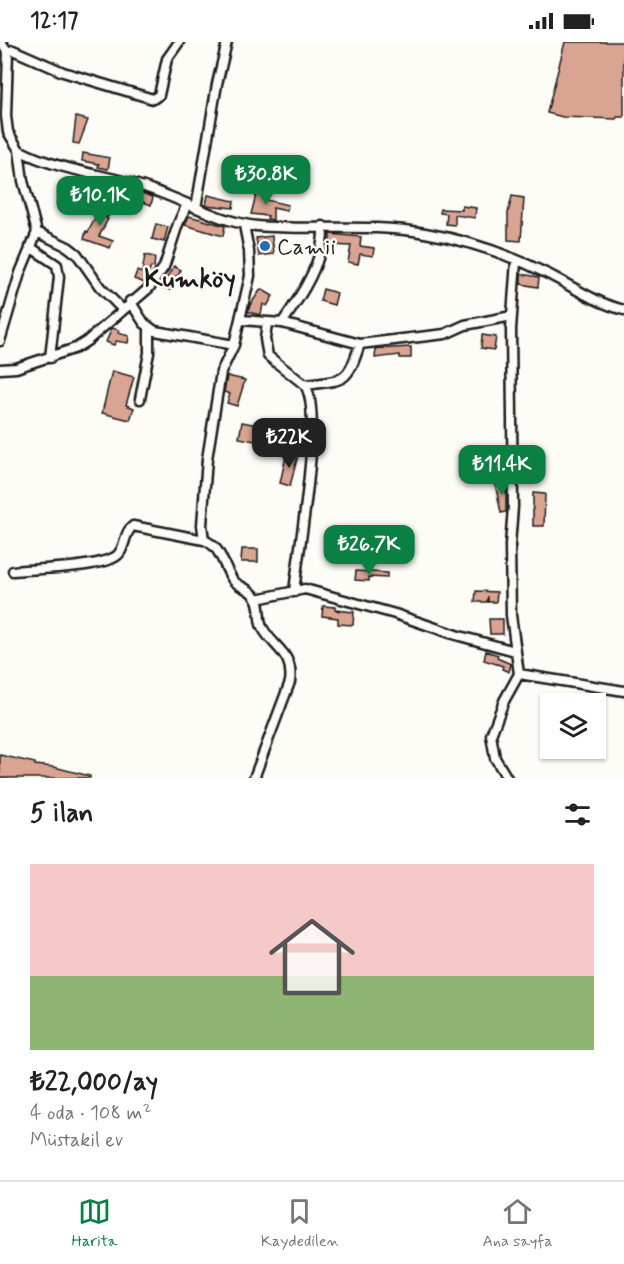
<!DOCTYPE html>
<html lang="tr">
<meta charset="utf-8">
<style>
:root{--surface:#fff;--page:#f2f2f2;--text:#222;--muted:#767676;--line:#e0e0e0;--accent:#0b8043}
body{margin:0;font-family:Mynerve,sans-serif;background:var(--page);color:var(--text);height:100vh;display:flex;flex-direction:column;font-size:22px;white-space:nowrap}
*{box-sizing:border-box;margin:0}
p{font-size:20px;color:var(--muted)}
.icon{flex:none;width:33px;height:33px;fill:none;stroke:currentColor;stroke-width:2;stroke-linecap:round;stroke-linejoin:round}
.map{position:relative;height:736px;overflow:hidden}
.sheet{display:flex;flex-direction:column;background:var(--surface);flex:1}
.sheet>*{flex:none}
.tools{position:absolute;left:540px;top:651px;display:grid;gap:12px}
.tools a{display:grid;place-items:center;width:66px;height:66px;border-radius:0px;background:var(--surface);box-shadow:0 2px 4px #0004;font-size:30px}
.price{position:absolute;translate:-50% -51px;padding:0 14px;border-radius:12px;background:var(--accent);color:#fff;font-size:20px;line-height:39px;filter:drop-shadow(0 2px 3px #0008)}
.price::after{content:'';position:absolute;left:50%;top:36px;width:18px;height:14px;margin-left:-9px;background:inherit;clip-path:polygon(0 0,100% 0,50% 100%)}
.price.on{background:#222;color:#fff}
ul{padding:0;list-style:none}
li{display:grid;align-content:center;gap:12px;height:318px;padding:0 30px}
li+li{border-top:2px solid var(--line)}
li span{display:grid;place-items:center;height:186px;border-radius:0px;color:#555}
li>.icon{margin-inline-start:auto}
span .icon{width:108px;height:108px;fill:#fffc;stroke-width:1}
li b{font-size:26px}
h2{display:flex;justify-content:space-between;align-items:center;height:72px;padding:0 30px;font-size:26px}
.status{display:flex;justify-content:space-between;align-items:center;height:42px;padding:0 30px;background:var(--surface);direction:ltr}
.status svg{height:16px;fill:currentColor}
.dock{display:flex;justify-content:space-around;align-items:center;height:84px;border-top:2px solid var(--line);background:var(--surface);font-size:16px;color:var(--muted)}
.dock a{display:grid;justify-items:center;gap:3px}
.dock .on{color:var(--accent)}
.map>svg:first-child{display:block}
.building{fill:#daa492;stroke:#1c1c1c;stroke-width:1.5}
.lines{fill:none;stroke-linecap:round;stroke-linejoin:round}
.minor-casing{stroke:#1c1c1c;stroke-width:13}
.minor{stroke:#fdfcf7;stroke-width:8}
.poi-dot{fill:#1f6fb2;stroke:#fdfcf7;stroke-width:2}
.labels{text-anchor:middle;stroke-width:5;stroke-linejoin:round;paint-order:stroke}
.poi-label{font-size:22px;fill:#1c1c1c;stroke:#fdfcf7;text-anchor:start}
.quarter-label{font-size:26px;font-weight:bold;fill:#1c1c1c;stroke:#fdfcf7}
</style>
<div class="status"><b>12:17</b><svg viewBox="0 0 49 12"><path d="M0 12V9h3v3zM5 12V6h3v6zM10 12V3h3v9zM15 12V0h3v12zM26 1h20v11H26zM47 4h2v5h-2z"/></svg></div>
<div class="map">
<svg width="624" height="736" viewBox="0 0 624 736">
<rect width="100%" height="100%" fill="#fdfcf7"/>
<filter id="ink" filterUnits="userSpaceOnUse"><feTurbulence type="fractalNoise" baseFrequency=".0167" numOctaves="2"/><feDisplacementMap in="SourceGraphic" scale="12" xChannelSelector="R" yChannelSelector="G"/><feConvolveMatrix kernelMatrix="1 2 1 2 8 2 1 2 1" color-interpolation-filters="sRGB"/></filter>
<g filter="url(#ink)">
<path class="building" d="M565,0H624V75H617L616,77L563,75L547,71Z
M76,75L88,78L79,102L73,101Z
M83,111L110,116L108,127L98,125L99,122L82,119Z
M130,147L153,155L151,163L127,154Z
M257,149L267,151L266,158L288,163L287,169L273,166V178L267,177L268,174L251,172Z
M208,153L234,159L233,166L206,163Z
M512,154L524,156L521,199L508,198V171Z
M106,160L114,169L106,176L108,177L99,194L113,199L110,206L84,197L86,189L88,190L101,165Z
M462,164L476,166L475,176L455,173V183L446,182L447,172L440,171L441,167L462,168Z
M189,174L225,184L223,194L185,183Z
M156,182L168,185L164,200L152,197Z
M330,192L361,195L360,204L374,206L373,214L360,212L358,222L348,220L351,204L330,203Z
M272,194L274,212L259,214L256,196Z
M145,213L155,215L154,226L151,225L145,241L134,237L137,229L142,231Z
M174,224L181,228L177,235L176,234L170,248L161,245Z
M521,232L539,235L538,245L521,242Z
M261,247L273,254L267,264L263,262L261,273L248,270L250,263Z
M323,247L337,251L334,263L320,259Z
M112,286L119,288L118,291L129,294L128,301L116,299L114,303L106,300Z
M482,293L496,295L494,308L481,306Z
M411,305V316H400V313L375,316L376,307Z
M112,329L134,335L126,363L134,366L130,378L102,371Z
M227,334L245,338L237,364L227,361L230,352L224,350Z
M242,380L269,385L266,401L239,396Z
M287,410L298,413L290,444L280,441Z
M506,440V470L501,471L495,441Z
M533,451L545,452L544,484H533Z
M242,507H258V520H241Z
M356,529L387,531V536L369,535V539L355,538Z
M476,549L497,550L496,560H488V554L487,560H475Z
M323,564L335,565V568L354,570L353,583L338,582V576L322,574Z
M489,577H503V592H490Z
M486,609L498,613L497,616L511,622L509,630L502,627L503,624L484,618Z
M0,713L35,721V723L54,725L90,734V736H0Z"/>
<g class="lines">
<g class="minor-casing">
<path id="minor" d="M8,10L13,8L63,30L153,57L159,53L167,17L179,0
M19,108C58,129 108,132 150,147C186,159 219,180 257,184C313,189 370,181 425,191C467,198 512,214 550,233C575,246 596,261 624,268
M196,166L217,42L227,0
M244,183L249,209L250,234L234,303L221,330L207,417L202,483L204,498C222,505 222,523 233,538C239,546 252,546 257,558C261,566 258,576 262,585C274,607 294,611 290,640L254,736
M37,190L68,205L77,212L100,245L122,267
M30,205L57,223L59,235L50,316
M130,259L144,281L155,289L234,303
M241,278L282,281C301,254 325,218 323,184
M267,281L265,297L268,314L305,343C324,373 298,509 294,550
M282,281L360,302
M0,299L20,231L37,190L23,139L19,108L8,90L6,74L8,10L1,0
M0,327L16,326L76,306L87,299L149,246L164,225L178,182L187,162
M305,343C346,338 347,341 360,302L445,292L465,283L512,274
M140,357L149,311V285
M13,529C37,527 95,526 115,515C126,509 123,491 133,484L204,498
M257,557L305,547L395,572L456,593L515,609
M519,632L624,649
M507,736L495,716L491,693L504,659L519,632L511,573L510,503L513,465L511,287L516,219"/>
</g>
<use href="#minor" class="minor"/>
</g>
</g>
<circle class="poi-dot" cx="265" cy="204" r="6"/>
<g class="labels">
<g class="poi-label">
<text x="277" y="212">Camii</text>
</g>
<g class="quarter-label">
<text x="190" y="245">Kumköy</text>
</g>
</g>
</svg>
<div class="tools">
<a><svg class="icon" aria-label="layers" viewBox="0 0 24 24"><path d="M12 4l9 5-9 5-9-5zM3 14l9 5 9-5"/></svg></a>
</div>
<b class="price" style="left:266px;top:164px">₺30.8K</b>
<b class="price" style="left:100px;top:185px">₺10.1K</b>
<b class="price on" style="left:289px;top:427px">₺22K</b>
<b class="price" style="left:502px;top:454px">₺11.4K</b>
<b class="price" style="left:369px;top:534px">₺26.7K</b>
</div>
<section class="sheet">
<h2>5 ilan<svg class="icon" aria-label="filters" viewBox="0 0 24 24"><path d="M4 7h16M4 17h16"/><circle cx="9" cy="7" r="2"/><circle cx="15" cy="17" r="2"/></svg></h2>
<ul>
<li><span style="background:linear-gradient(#f6c9c9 60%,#8fb573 0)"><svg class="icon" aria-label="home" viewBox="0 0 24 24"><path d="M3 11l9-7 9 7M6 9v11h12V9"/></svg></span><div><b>₺22,000/ay</b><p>4 oda · 108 m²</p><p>Müstakil ev</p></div></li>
</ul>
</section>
<nav class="dock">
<a class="on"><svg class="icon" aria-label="map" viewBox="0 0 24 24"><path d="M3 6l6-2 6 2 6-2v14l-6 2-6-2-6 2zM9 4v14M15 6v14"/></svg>Harita</a>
<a><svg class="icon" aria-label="saved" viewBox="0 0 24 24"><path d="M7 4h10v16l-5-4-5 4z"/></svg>Kaydedilen</a>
<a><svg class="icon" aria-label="home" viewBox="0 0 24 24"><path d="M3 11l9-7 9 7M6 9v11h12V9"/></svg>Ana sayfa</a>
</nav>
